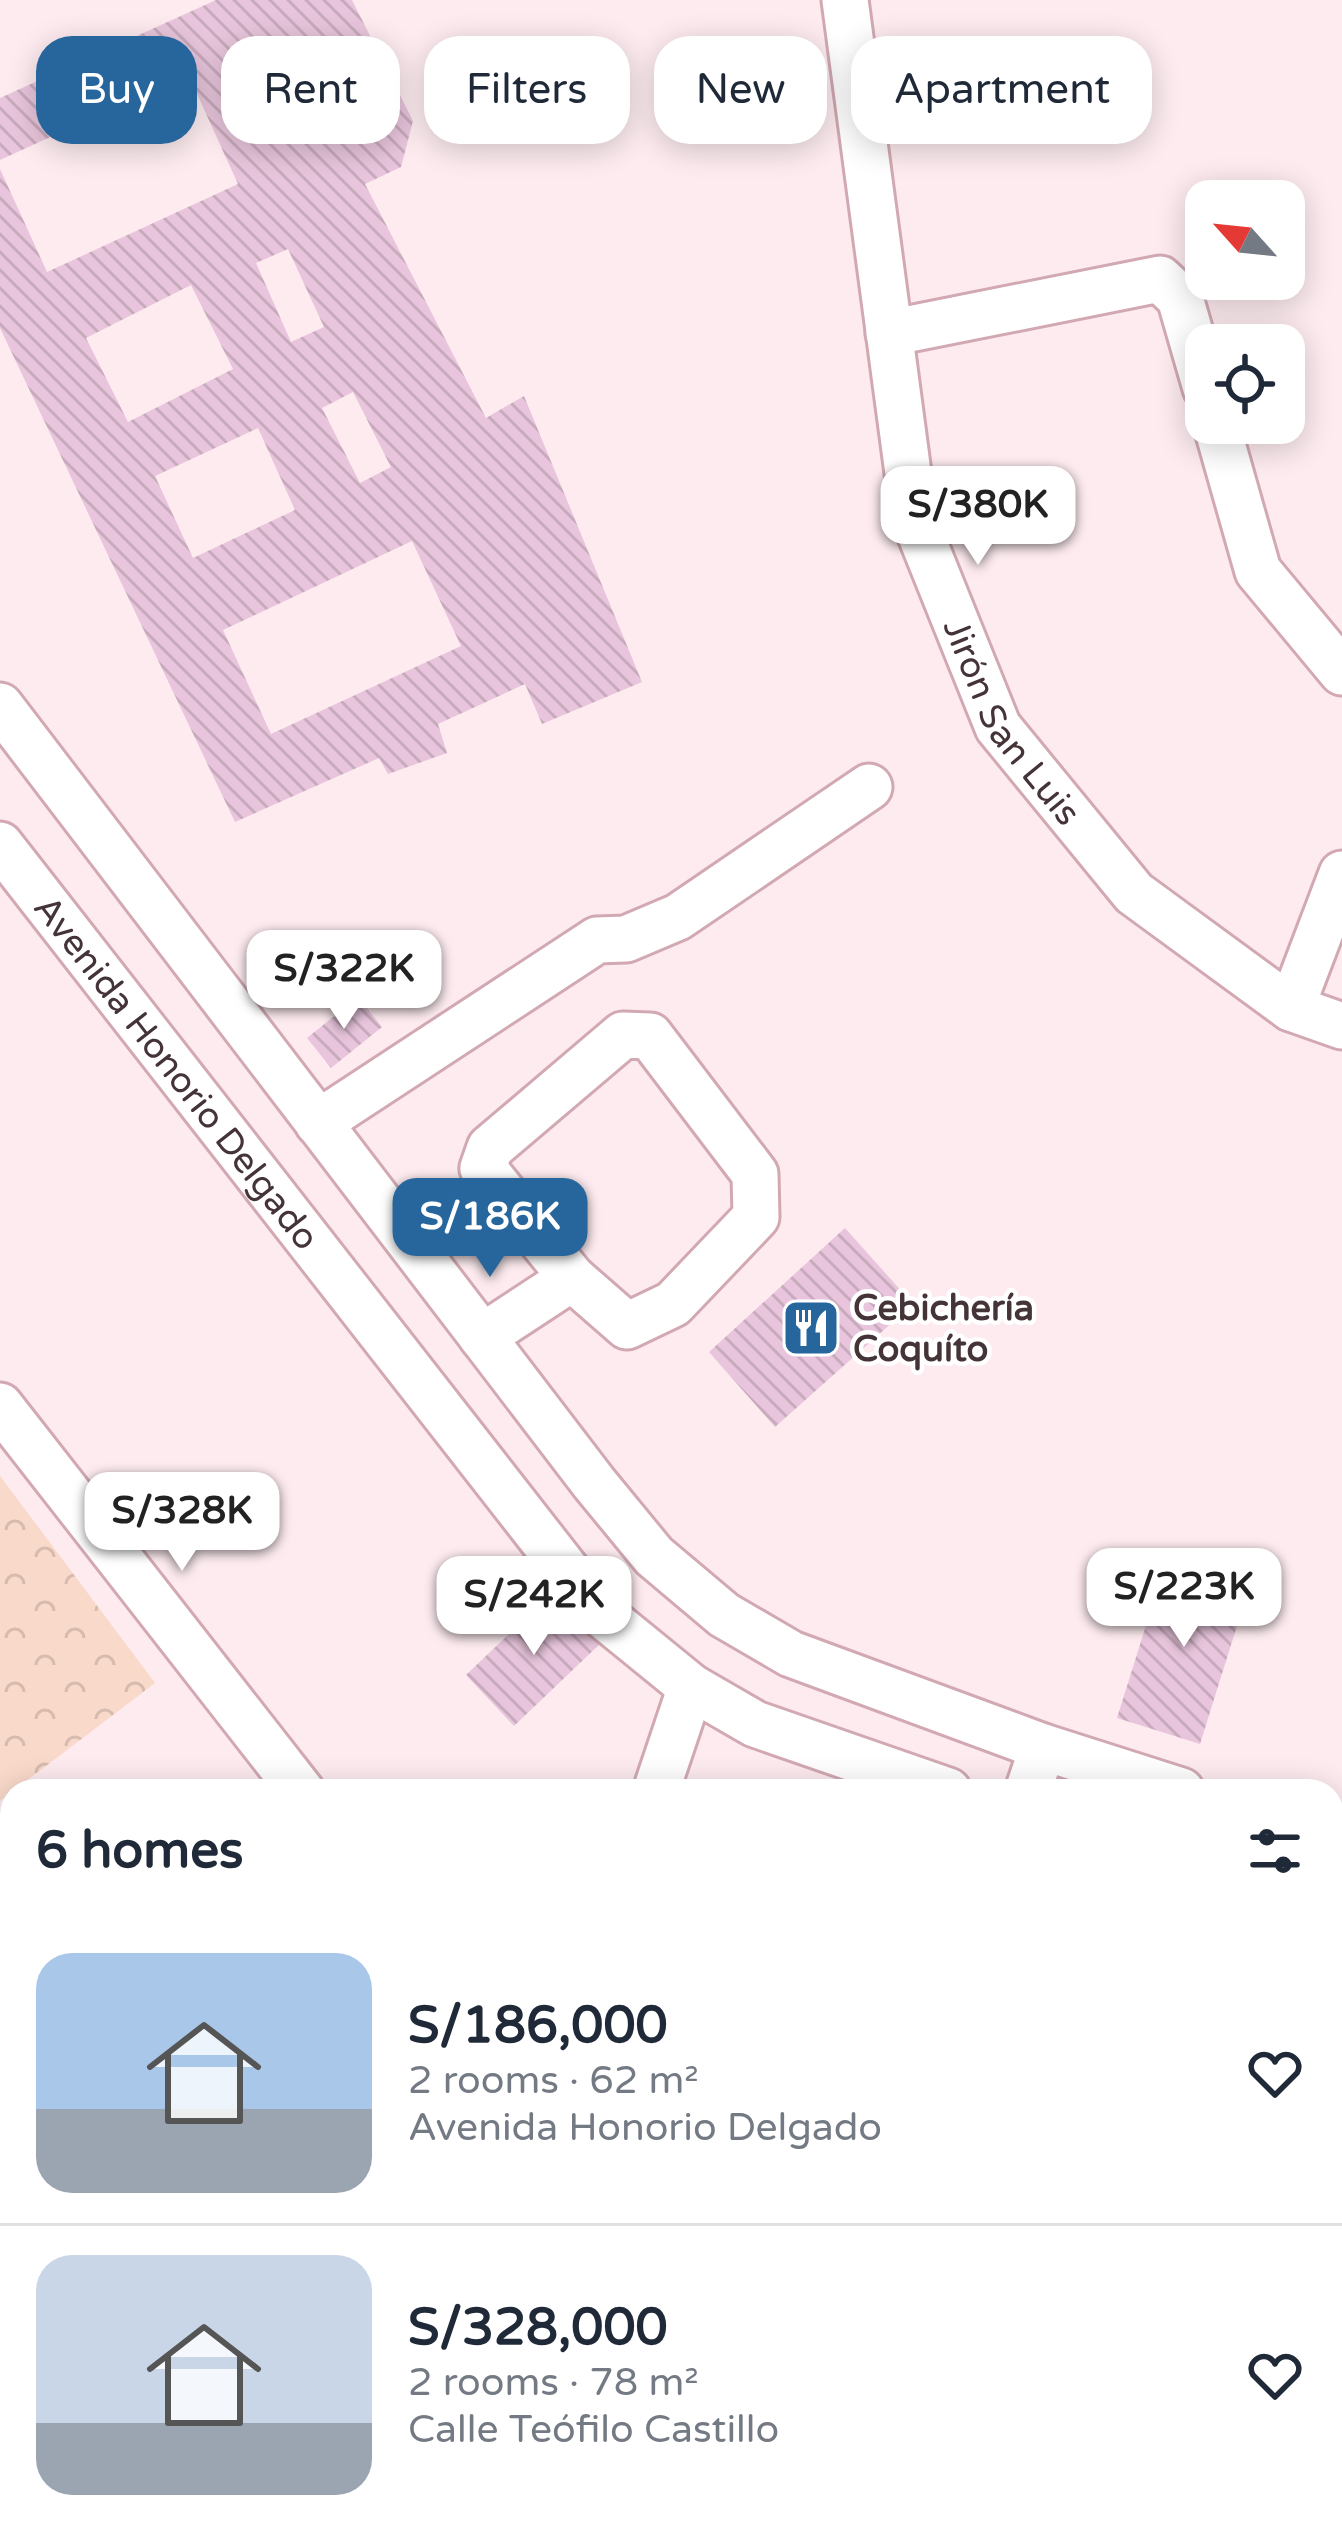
<!DOCTYPE html>
<meta charset="utf-8">
<style>
:root{--surface:#fff;--page:#f2f2f3;--text:#1f2937;--muted:#747a83;--line:#e0e1e3;--accent:#26669c}
body{margin:0;font-family:"Varela Round",sans-serif;background:var(--page);color:var(--text);height:100vh;display:flex;flex-direction:column;font-size:45px;white-space:nowrap}
*{box-sizing:border-box;margin:0}
p{font-size:39px;color:var(--muted)}
.icon{flex:none;width:66px;height:66px;fill:none;stroke:currentColor;stroke-width:2;stroke-linecap:round;stroke-linejoin:round}
.map{position:relative;flex:1;overflow:hidden}
.sheet{position:absolute;left:0px;top:1779px;width:1344px;height:768px;display:flex;flex-direction:column;background:var(--surface);border-radius:36px 36px 0 0;box-shadow:0 6px 30px #0003}
.sheet>*{flex:none}
.banner{position:absolute;left:36px;top:36px;width:1272px;height:108px;display:flex;gap:24px}
.needle{width:78px;rotate:297deg}
.controls{position:absolute;left:1185px;top:180px;display:grid;gap:24px}
.controls a{display:grid;place-items:center;width:120px;height:120px;border-radius:24px;background:var(--surface);box-shadow:0 6px 30px #0003;font-size:60px}
.price{position:absolute;translate:-50% -102px;padding:0 27px;border-radius:24px;background:#fff;color:#222;font-size:39px;line-height:78px;filter:drop-shadow(0 3px 6px #0008)}
.price::after{content:'';position:absolute;left:50%;top:72px;width:36px;height:27px;margin-left:-18px;background:inherit;clip-path:polygon(0 0,100% 0,50% 100%)}
.price.selected{background:var(--accent);color:#fff}
ul{padding:0;list-style:none}
li{display:flex;align-items:center;gap:36px;height:300px;padding:0 36px}
li+li{border-top:3px solid var(--line)}
li span{display:grid;place-items:center;flex:none;width:336px;height:240px;border-radius:36px;color:#555}
li>.icon{margin-inline-start:auto}
span .icon{width:144px;height:144px;fill:#fffc;stroke-width:1}
li b{font-size:51px}
h2{display:flex;justify-content:space-between;align-items:center;height:144px;padding:0 36px;font-size:51px}
.pill{padding:0 42px;border-radius:36px;background:var(--surface);box-shadow:0 6px 30px #0003;font-size:42px;line-height:108px}
.pill.selected{background:var(--accent);color:#fff}
.map>svg:first-child{display:block}
.park{fill:url(#park-crowns)}
.building{fill:url(#building-back-hatch);fill-rule:evenodd}
.lines{fill:none;stroke-linecap:round;stroke-linejoin:round}
.minor-casing{stroke:#d2a9b3;stroke-width:51}
.minor{stroke:#fff;stroke-width:45}
.labels{text-anchor:middle;stroke-width:9;stroke-linejoin:round;paint-order:stroke}
.street-label{font-size:36px;fill:#443337;stroke:#fff}
.poi-label{font-size:36px;font-weight:bold;fill:#443337;stroke:#fff;text-anchor:start}
</style>
<div class="map">
<svg width="1342" height="2547" viewBox="0 0 1342 2547">
<defs>
<pattern id="park-crowns" width="20" height="18" patternUnits="userSpaceOnUse" patternTransform="scale(3)"><rect width="20" height="18" fill="#f8d9ca"/><path d="M2 6a3 3 0 1 1 6 0M12 15a3 3 0 1 1 6 0" fill="none" stroke="#d6bbae"/></pattern>
<pattern id="building-back-hatch" width="6" height="6" patternUnits="userSpaceOnUse" patternTransform="scale(3)"><rect width="6" height="6" fill="#e8c5dc"/><path d="M-1 5l2 2M0 0l6 6M5-1l2 2" fill="none" stroke="#c8aabd"/></pattern>
</defs>
<rect width="100%" height="100%" fill="#fdebef"/>
<path class="park" d="M0,1476L155,1683L0,1801Z
M12,2197V2535H358L354,2547H0V2207Z"/>
<path class="building" d="M216,0H352L413,121L401,167L365,184L486,418L524,396L642,682L542,724L525,684L438,724L447,753L388,774L379,758L235,822L0,328V169L47,272L238,184L188,74L0,160V98ZM288,249L324,327L291,342L256,263ZM191,285L233,369L128,422L86,338ZM353,392L391,467L360,483L322,408ZM258,428L295,510L193,558L155,476ZM412,541L461,646L271,734L223,630Z
M358,997L382,1027L331,1068L307,1038Z
M845,1228L913,1304L775,1427L709,1352Z
M1168,1555L1251,1581L1200,1744L1117,1718Z
M554,1591L602,1642L514,1726L466,1675Z"/>
<g class="lines">
<g class="minor-casing">
<g id="minor">
<path id="s1" d="M845,0L914,518L998,727L1134,893L1291,1008L1342,1026"/>
<path d="M889,333L1160,279L1180,298L1206,388"/>
<path d="M1216,423L1258,571L1342,672"/>
<path d="M0,706L594,1483L654,1556L724,1615L791,1654L1043,1747L1181,1791"/>
<path id="s2" d="M0,845L599,1612L691,1687L755,1724L948,1791"/>
<path d="M1291,1008L1342,874"/>
<path d="M623,1035L650,1036L755,1174L756,1217L673,1304L627,1326L572,1278L483,1168L490,1148Z"/>
<path d="M318,1123L597,940L626,939L678,917L869,787"/>
<path d="M482,1337L572,1278"/>
<path d="M0,1406L301,1791"/>
<path d="M656,1791L691,1687"/>
<path d="M1028,1791L1043,1747"/>
<path d="M1332,1839L1342,1842"/>
<path d="M1332,1916L1342,1919"/>
<path d="M0,2006L12,2022"/>
<path d="M1332,2033L1342,2003"/>
<path d="M0,2160L12,2151"/>
<path d="M869,2535L906,2547"/>
<path d="M397,2547L401,2535"/>
<path d="M776,2547L780,2535"/>
<path d="M1160,2547L1164,2535"/>
</g>
</g>
<use href="#minor" class="minor"/>
</g>
<defs>
<g id="restaurant-square" transform="scale(3)"><rect x="-9" y="-9" width="18" height="18" rx="4" fill="#26669c" stroke="#fff"/><path d="M-5-6h1v4h1v-4h1v4h1v-4h1v5L-1.5 .5V6h-2V.5L-5-1ZM5-6V6H3V1.5H1.5Q1.5-4 5-6Z" fill="#fff"/></g>
</defs>
<g fill-rule="evenodd">
<use href="#restaurant-square" x="811" y="1328"/>
</g>
<g class="labels">
<g class="street-label">
<text dy="13" stroke="none"><textPath href="#s1" startOffset="750">Jirón San Luis</textPath></text>
<text dy="13" stroke="none"><textPath href="#s2" startOffset="288">Avenida Honorio Delgado</textPath></text>
</g>
<g class="poi-label">
<text x="853" y="1320">Cebichería<tspan x="853" dy="41">Coquíto</tspan></text>
</g>
</g>
</svg>
<div class="controls">
<a><svg class="needle" viewBox="-14 -14 28 28"><path d="M0-13l5 13h-10z" fill="#e53935"/><path d="M0 13l5-13h-10z" fill="#747a83"/></svg></a>
<a><svg class="icon" aria-label="locate" viewBox="0 0 24 24"><circle cx="12" cy="12" r="6"/><path d="M12 2v4M12 18v4M2 12h4M18 12h4"/></svg></a>
</div>
<b class="price" style="left:978px;top:568px">S/380K</b>
<b class="price" style="left:344px;top:1032px">S/322K</b>
<b class="price selected" style="left:490px;top:1280px">S/186K</b>
<b class="price" style="left:182px;top:1574px">S/328K</b>
<b class="price" style="left:1184px;top:1650px">S/223K</b>
<b class="price" style="left:534px;top:1658px">S/242K</b>
<div class="banner">
<a class="pill selected">Buy</a>
<a class="pill">Rent</a>
<a class="pill">Filters</a>
<a class="pill">New</a>
<a class="pill">Apartment</a>
</div>
<section class="sheet">
<h2>6 homes<svg class="icon" aria-label="filters" viewBox="0 0 24 24"><path d="M4 7h16M4 17h16"/><circle cx="9" cy="7" r="2"/><circle cx="15" cy="17" r="2"/></svg></h2>
<ul>
<li><span style="background:linear-gradient(#a9c7e8 65%,#9aa5b1 0)"><svg class="icon" aria-label="home" viewBox="0 0 24 24"><path d="M3 11l9-7 9 7M6 9v11h12V9"/></svg></span><div><b>S/186,000</b><p>2 rooms · 62 m²</p><p>Avenida Honorio Delgado</p></div><svg class="icon" aria-label="heart" viewBox="0 0 24 24"><path d="M12 20l-8-8c-3-5 5-10 8-4 3-6 11-1 8 4z"/></svg></li>
<li><span style="background:linear-gradient(#c9d6e8 70%,#9aa5b1 0)"><svg class="icon" aria-label="home" viewBox="0 0 24 24"><path d="M3 11l9-7 9 7M6 9v11h12V9"/></svg></span><div><b>S/328,000</b><p>2 rooms · 78 m²</p><p>Calle Teófilo Castillo</p></div><svg class="icon" aria-label="heart" viewBox="0 0 24 24"><path d="M12 20l-8-8c-3-5 5-10 8-4 3-6 11-1 8 4z"/></svg></li>
</ul>
</section>
</div>
